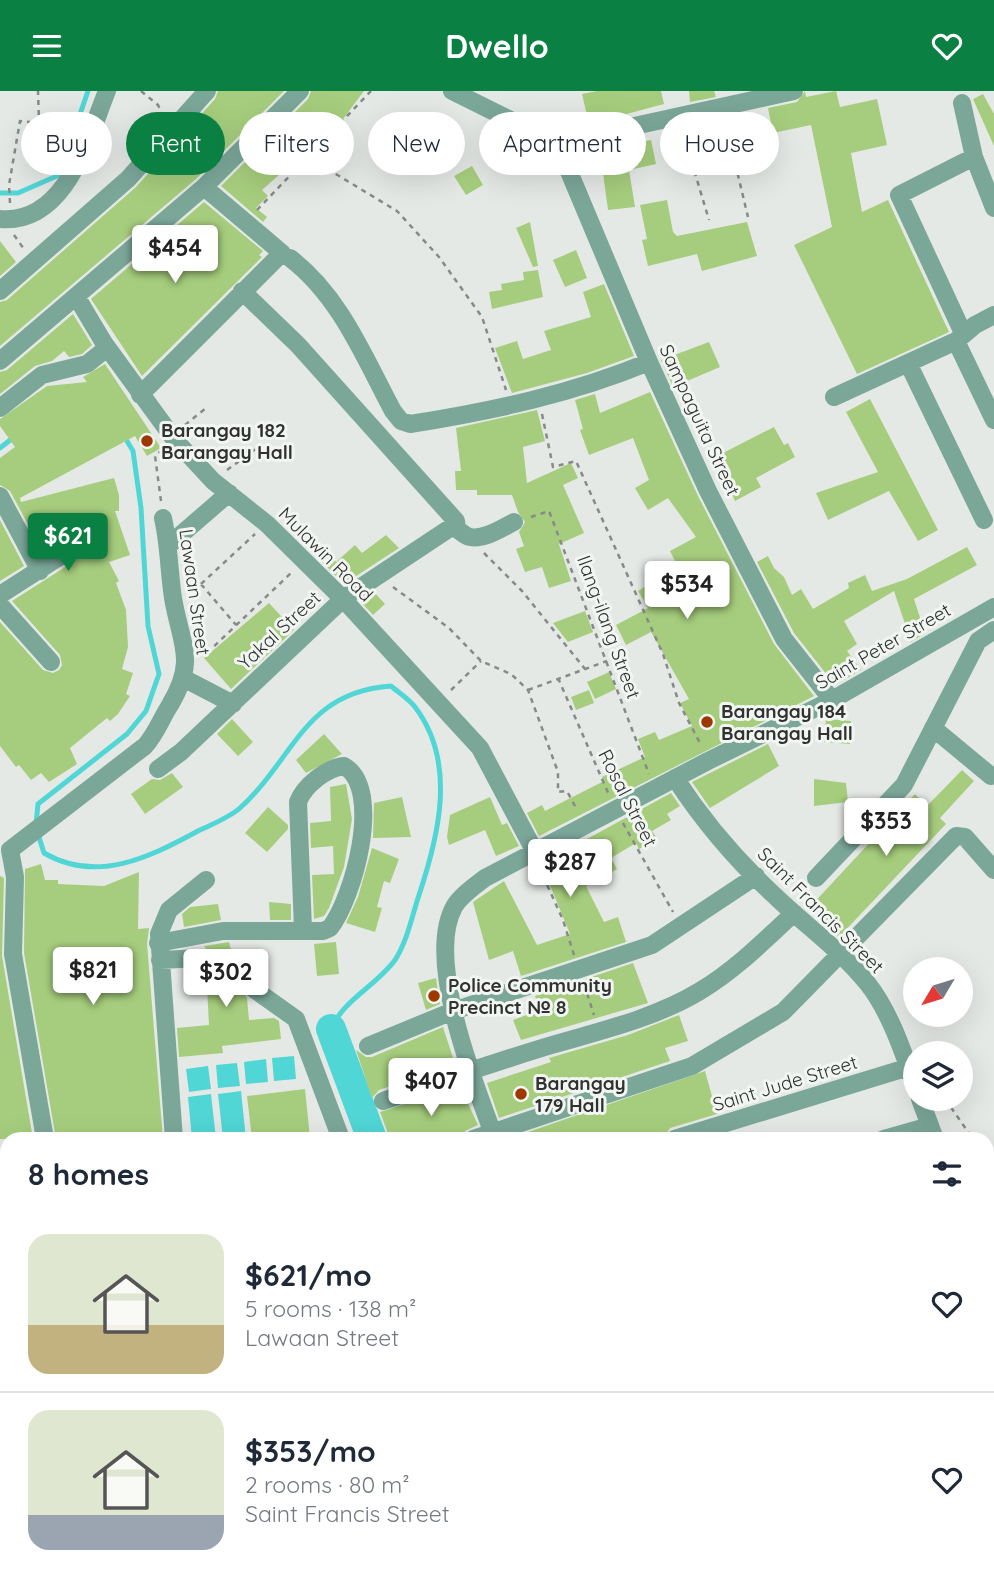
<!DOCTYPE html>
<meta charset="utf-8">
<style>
:root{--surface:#fff;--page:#f6f6f7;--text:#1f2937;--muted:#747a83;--line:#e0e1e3;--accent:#0b8043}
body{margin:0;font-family:Quicksand,sans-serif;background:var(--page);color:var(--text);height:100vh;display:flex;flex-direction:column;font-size:26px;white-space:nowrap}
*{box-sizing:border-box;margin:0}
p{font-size:23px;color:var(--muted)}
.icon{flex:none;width:38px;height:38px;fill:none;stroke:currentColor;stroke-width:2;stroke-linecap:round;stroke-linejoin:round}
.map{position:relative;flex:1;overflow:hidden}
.details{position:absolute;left:0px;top:1041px;width:994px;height:450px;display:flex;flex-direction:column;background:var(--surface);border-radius:21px 21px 0 0;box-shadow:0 7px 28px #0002}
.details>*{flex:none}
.banner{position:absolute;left:21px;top:21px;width:952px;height:63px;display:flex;gap:14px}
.needle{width:46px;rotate:232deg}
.buttons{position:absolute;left:903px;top:866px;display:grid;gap:14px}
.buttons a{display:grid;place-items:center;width:70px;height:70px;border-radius:50%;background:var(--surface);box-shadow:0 7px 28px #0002;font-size:35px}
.price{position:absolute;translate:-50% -60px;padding:0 16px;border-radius:7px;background:#fff;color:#222;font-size:23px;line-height:46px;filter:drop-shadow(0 2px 4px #0008)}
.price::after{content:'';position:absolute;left:50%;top:42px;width:21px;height:16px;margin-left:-10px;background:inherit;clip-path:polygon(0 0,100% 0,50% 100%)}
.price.current{background:var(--accent);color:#fff}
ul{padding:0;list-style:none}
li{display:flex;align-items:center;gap:21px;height:175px;padding:0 28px}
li+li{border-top:2px solid var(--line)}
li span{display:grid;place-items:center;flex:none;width:196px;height:140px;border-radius:21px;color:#555}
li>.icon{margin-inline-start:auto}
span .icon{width:84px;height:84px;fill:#fffc;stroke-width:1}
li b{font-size:30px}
h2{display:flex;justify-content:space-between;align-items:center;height:84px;padding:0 28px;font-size:30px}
.chip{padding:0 24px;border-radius:32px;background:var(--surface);box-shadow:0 7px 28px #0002;font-size:24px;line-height:63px}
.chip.current{background:var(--accent);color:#fff}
header{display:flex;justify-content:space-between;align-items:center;height:91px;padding:0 28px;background:var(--accent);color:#fff;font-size:32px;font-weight:700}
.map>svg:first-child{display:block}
.water{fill:#51d6d6}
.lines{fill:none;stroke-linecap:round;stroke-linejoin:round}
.stream{stroke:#51d6d6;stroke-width:5}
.river{stroke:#51d6d6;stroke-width:30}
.building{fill:#a6cd7d}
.path{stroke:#878a88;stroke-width:2.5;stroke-dasharray:5 5;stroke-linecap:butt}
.minor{stroke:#7ba799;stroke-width:18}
.poi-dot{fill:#9c3800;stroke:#f2f6f3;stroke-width:2.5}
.labels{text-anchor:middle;stroke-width:6;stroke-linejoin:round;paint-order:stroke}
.street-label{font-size:19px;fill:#303130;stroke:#f2f6f3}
.poi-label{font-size:19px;font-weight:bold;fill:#303130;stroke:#f2f6f3;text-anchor:start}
</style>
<header><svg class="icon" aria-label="menu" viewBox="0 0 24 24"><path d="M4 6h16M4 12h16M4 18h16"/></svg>Dwello<svg class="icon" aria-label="heart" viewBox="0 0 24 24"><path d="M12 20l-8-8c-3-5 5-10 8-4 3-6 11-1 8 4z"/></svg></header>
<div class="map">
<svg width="994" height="1490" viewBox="0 0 994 1490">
<rect width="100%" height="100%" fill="#e5e9e6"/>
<path class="water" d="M294,965L296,988L274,990L272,967Z
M266,968L268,991L246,993L244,971Z
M237,972L240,995L218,997L216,974Z
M208,975L211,998L189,1001L186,978Z
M241,1000L246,1048H223L218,1003Z
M211,1003L216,1048H192L188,1006Z"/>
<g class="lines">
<path class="stream" d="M0,102H18L59,84L88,0
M0,357L14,346
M36,733L38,713L127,643L146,620L159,583L148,535L141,417L133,360L124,345
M38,743L44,762C97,793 150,766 198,740C212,733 229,727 240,717C295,667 304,601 391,595C399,602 409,608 415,616C457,671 439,744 419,804C412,825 407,851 395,869C376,895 343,909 331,938"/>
<path class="river" d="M331,938L372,1048
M481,1484L482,1490"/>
</g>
<path class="building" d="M218,0H284L196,88L0,255V211L7,209L136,96L215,8Z
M311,0H364L343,28L327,43L315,32L293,56L305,68L293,80L288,76L262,99L268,105L256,117L267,126L263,131L221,95L308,8Z
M597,0H661L664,13L589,33L582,3Z
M689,0H714L716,6L690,11Z
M805,0L806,6L836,0L840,16L877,8L887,54L851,62L862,121L888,109L949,241L857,283L794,154L832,136L811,34L773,42L768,17L797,11Z
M983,3L994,23V55L973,8Z
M721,28L730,61L705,67L701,49L694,50L692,34Z
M518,45L545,59L537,72L511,57Z
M626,49L627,54L651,49L656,73L629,79L635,116L608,119L603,82L594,84L588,57Z
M472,75L483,94L466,104L454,85Z
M667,109L673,141L677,145L747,131L757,165L702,180L697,163L648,175L642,149L647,148L640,114Z
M204,111L263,160L259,164L262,166L142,285L91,208Z
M530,131L538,175L533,176L516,137Z
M0,150L16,171L0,185Z
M576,159L587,187L565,196L553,169Z
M538,179L543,206L492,218L489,201L502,199L501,193L524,189L523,181Z
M604,193L634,265L587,282L512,302L495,257L517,250L523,268L551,259L544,240L591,226L583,201Z
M73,223L92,254L82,263L69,266L64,260L52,270L35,275L0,303V281L7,279Z
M709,251L720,276L673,296L661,269Z
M105,273L161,357L147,365L135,345L20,407L21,411L114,387L119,404V420H115L130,464L109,471L119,490L116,492L126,519L128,556L122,578L133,582L126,603L130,605L118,623L110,630L107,627L70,657L77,673L49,691L41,682L31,689L19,674L16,676L0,655V531L43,579L53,582L59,579L62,574L60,564L12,510L73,471L78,460L73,451L66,450L44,463L10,400L0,394V367L15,356L0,335V328L47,295L87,291L83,286Z
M650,301L698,405L774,553L814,605L539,745L527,722L542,714L545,720L604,690L602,686L645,666L638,648L655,641L659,649L692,635L680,612L689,608L651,541L626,554L616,534L648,517L638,500L652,491L660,505L685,490L670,460L696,446L668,407L648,419L635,397L649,389L633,347L589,364L580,339L583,338L575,309L595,303L600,322Z
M870,308L938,439L918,450L889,400L828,429L816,402L878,381L846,321Z
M537,319L545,350L523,356L527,392L571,372L578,387L563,394L584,442L559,453L571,490L549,497L542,476L525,481L516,458L524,455L519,441L525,431L518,421L512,404H477V399H456L455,380H461L456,337Z
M774,336L784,354L788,352L795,366L756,387L761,396L735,410L724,384L731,380L721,363Z
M0,429L24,475L0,490Z
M386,444L399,457L344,493L321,470L330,463L336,471L355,454L362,462Z
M967,456L977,474L914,508L925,542L911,551L894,500L844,530L857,553L847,560L861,579L835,594L794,542L757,471L768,465L774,477L784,486L792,504L801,498L813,518L849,497L848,492L865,484L872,500L907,488Z
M374,501L385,513L373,524L360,510Z
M269,512L294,539L231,598L204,567Z
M585,520L593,541L568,551L553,532Z
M609,581L616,598L595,608L587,591Z
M589,599L594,612L576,619L571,606Z
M232,628L253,651L238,665L217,643Z
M826,628L851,630L850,653L824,651Z
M324,643L342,663L306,682L296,669Z
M768,653L779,675L710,717L692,691Z
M962,679L974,690L940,727L946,733L839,846L808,818L915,703L927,715Z
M172,682L183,696L145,723L131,703L152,688L160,689Z
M814,688L846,692L848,711L814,715Z
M346,693L352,728L344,776L329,817L324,825L314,828L312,784L334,783L333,755L311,757L310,732L331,730L330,696Z
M671,702L680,715L667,723L671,729L652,740L657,747L639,758L636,752L611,767L617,778L586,795L604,831L618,826L626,851L521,885L513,860L489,869L473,811L504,790L537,854L570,843L547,787L585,770L576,754Z
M402,706L411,746L373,747L374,712Z
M490,706L502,734L507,732L519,755L496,765L485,739L449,754L447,746L450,724Z
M268,716L288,734V738L267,761L245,742Z
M372,757L399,768L390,792L384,790L377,816L382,817L375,841L346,832L358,806Z
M41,773L45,789H58V793L104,795L139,781L138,838L149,837L147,853L163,1048H74V1045L56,1048L24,862L25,778Z
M0,785L4,787L2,865L33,1048H0Z
M269,811L291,813V829H270Z
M218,813L221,829L184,836L182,823L190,816Z
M229,851L231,859L242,858L245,887L240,896L247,907L249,929L274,927L279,930L281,948L222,955L223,962L179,966L177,937L209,934L206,877L212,866L204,855Z
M336,851L339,883L317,885L314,853Z
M633,872L648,912L521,949L513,929L540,919L535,905Z
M436,887L440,913L426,919L418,892Z
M679,924L688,950L665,957L670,970L499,1027L487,992L551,971L549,967L628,944Z
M443,936L455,973L379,999L372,1007L356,959L366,966H372Z
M705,980L717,1023L670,1037L663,1048H508Z
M460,995L478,1034L465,1040L462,1048H390L380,1021Z
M305,998L310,1047L252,1048L247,1005Z"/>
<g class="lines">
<path class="path" d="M141,0L158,14L162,23
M726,34L748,126
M280,41L311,68L397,120L439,166L482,226L506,299
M683,42L709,129
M172,64L191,86
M10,112L9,94L20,30L39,32L38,0
M257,119L371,0
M14,144L24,158
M542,323L553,376L576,370L663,563L679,612L701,654
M185,334L206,317
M227,379L260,355
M161,410L155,365L161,360
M531,426L549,420L649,683
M484,462L522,500L585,578
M188,478L236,534
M201,493L255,443
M393,496L449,537L481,570L511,583L528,599L558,681V701L567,700L577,719
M207,562L291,482
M558,587L609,704
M451,599L481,570
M528,599L607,570
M623,732L673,821
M539,776L563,829L574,864
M584,893L594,924
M942,1017L950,1015L973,1048
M987,1069L994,1078
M987,1393L994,1401
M987,1400L994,1391
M792,1484L800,1490
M508,1490L510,1484
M921,1490L925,1484"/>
<path class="minor" d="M452,0L557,52L794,0
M962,12L974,66L994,117
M557,52L649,271L708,400L784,548L832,609
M0,128C66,134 88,47 107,0
M290,167C340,205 364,266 393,320L401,330L410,333C492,320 572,303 649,271
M0,200L128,88L207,0
M242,200L298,254L456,430L457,438
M76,205L104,252L174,348L213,390L267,433L343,508L480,657L535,761
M963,242L899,104L974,66
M956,250L994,329
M0,270L204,96L300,0
M908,272L984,429
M140,304L282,162L204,96
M834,306L956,250L975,234L994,224
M0,317L42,284L87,273L107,257
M0,405L40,480
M169,454L229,402
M0,504L67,461
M0,514L51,571
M185,588L233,613
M933,637L991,685
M158,678L181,661L343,508L450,437C460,436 461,444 470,446C484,449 502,437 514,431
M675,687C703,730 737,770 775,805C806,835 841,859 868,893C890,921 903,961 915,994
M816,787L904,694L978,550L994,539
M158,852L223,840H323L330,837C353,808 384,698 344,675C326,677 304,695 298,711L303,838
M160,869L201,867
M251,896L296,928L341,1048
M368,955L453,920L652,854L756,785
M920,1008L935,1048
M383,1010C437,991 490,973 545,956C596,941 654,928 700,900C735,879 764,850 794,822
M45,1048L13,863L15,786L10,759L145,655C156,643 161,628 170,614C197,569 181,554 173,507C169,480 169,454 163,427
M174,1048L159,843L169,819L206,789
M473,1048L692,975L783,921L956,745L965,746L994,779
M495,1048C475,994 425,869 454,816C460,805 475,795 485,787L708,670L832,609L994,516
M674,1048L909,976
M884,1048L930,1035
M0,1103L7,1102
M987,1185L994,1203
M0,1285H7
M987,1294L994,1292
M585,1484L597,1490
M957,1484L965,1490
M44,1490L115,1484
M323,1490L324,1484
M411,1490L412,1486
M441,1490L442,1484"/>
</g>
<g class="poi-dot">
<circle cx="147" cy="350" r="7"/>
<circle cx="707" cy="631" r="7"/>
<circle cx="434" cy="905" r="7"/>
<circle cx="521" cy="1003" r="7"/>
</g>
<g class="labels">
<g class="street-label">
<text transform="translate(700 329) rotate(65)" y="7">Sampaguita Street</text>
<text transform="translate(326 463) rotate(45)" y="7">Mulawin Road</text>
<text transform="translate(195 501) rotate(82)" y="7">Lawaan Street</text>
<text transform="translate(609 536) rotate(70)" y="7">Ilang-ilang Street</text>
<text transform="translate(279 539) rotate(-43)" y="7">Yakal Street</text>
<text transform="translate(883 555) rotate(-30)" y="7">Saint Peter Street</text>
<text transform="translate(628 707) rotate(63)" y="7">Rosal Street</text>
<text transform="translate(821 819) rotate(45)" y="7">Saint Francis Street</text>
<text transform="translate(785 992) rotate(-17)" y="7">Saint Jude Street</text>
</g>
<g class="poi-label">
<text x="161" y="346">Barangay 182<tspan x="161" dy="22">Barangay Hall</tspan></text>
<text x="721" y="627">Barangay 184<tspan x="721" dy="22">Barangay Hall</tspan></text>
<text x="448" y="901">Police Community<tspan x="448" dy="22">Precinct № 8</tspan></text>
<text x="535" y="999">Barangay<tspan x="535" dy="22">179 Hall</tspan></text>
</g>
</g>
</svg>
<div class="buttons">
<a><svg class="needle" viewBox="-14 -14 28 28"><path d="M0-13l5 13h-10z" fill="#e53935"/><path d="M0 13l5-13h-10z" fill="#747a83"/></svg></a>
<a><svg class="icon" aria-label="layers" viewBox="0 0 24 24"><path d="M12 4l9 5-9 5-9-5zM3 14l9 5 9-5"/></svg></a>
</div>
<b class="price" style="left:175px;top:194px">$454</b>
<b class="price current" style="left:68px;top:482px">$621</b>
<b class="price" style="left:687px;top:530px">$534</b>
<b class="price" style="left:886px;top:767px">$353</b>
<b class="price" style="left:570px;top:808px">$287</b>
<b class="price" style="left:93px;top:916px">$821</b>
<b class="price" style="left:226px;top:918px">$302</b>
<b class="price" style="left:431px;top:1027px">$407</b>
<div class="banner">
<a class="chip">Buy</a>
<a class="chip current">Rent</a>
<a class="chip">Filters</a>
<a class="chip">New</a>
<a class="chip">Apartment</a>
<a class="chip">House</a>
</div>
<section class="details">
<h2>8 homes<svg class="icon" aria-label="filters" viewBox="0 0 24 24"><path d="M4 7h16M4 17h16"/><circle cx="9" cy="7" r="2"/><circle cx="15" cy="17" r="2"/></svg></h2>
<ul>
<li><span style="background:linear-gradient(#dfe7d0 65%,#c2b280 0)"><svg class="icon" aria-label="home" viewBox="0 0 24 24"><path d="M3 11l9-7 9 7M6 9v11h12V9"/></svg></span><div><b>$621/mo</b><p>5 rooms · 138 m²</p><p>Lawaan Street</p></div><svg class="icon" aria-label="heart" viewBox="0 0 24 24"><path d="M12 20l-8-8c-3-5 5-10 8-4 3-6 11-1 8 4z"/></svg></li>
<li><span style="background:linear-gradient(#dfe7d0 75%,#9aa5b1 0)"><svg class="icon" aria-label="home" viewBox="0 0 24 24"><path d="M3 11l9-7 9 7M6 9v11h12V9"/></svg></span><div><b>$353/mo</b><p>2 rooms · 80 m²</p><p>Saint Francis Street</p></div><svg class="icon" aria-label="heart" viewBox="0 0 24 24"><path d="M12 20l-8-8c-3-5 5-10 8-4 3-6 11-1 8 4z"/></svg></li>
</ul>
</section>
</div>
